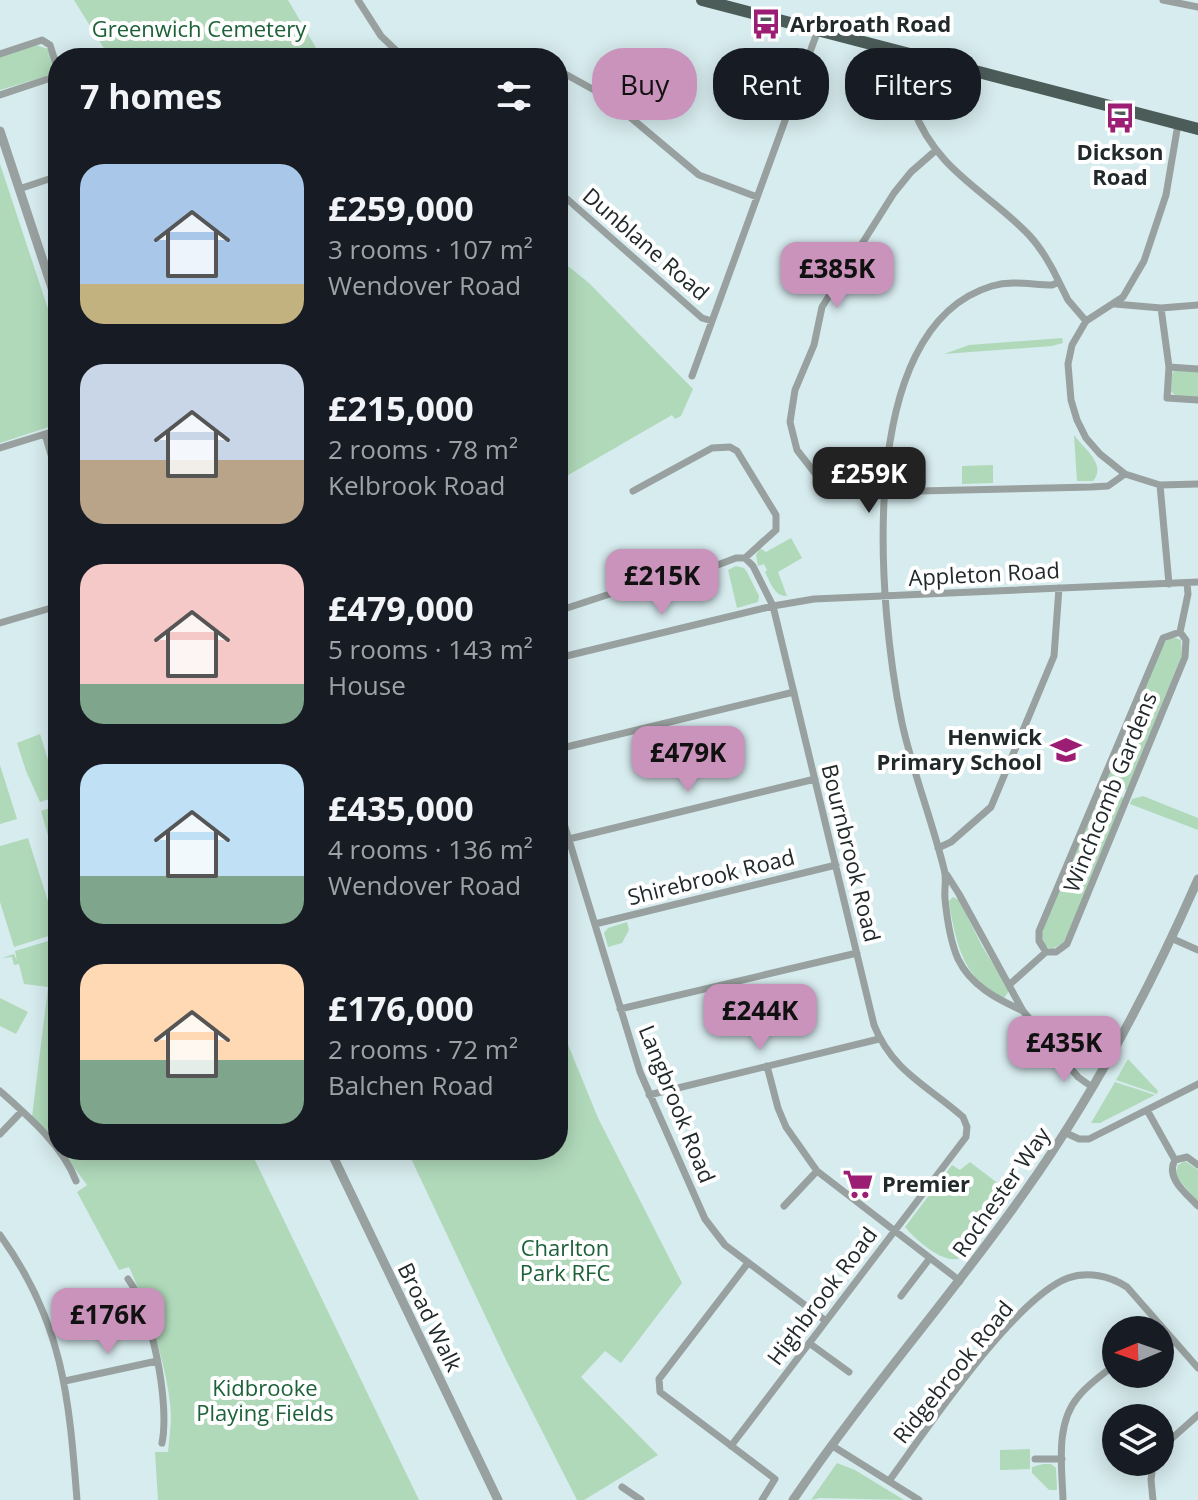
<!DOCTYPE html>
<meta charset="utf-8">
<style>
:root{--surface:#171b24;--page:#242831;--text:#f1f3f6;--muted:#9ea1a6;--accent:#ca93bc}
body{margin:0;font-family:"Open Sans",sans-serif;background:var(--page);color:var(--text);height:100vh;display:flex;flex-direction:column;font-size:30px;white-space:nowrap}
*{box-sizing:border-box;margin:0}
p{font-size:26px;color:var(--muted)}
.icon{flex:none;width:44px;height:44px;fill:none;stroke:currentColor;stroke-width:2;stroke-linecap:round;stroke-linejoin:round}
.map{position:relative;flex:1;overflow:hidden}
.sheet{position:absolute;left:48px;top:48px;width:520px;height:1112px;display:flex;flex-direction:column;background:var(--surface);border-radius:32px;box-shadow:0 4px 20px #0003}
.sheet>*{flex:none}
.banner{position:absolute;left:592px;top:48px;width:486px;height:72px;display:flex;gap:16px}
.needle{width:52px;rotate:268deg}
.buttons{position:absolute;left:1102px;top:1316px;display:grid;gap:16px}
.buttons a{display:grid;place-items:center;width:72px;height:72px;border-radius:50%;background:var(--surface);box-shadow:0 4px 20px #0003;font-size:40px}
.price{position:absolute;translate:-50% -68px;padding:0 18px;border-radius:16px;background:var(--accent);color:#111;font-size:26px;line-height:52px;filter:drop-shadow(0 2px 4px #0008)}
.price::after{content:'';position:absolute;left:50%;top:48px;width:24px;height:18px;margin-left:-12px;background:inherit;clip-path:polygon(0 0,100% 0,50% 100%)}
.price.current{background:#222;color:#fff}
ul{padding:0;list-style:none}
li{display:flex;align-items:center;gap:24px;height:200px;padding:0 32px}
li span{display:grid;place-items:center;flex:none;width:224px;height:160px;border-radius:24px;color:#555}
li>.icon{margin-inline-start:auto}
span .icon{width:96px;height:96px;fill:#fffc;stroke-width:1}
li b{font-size:34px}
h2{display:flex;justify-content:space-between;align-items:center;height:96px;padding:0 32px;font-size:34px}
.tag{padding:0 28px;border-radius:32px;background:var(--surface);box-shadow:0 4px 20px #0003;font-size:28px;line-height:72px}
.tag.current{background:var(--accent);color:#111}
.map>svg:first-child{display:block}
.green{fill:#b0d9ba}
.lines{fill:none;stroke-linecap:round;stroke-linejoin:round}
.minor{stroke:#98a19f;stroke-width:7}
.tertiary{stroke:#98a19f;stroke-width:9}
.trunk{stroke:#4c5c58;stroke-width:12}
.labels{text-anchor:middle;stroke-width:8;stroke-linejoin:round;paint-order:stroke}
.poi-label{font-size:22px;font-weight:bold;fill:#21292a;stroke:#fff;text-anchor:start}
.park-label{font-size:22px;fill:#1c6137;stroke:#fff}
.street-label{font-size:22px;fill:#21292a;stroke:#fff}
</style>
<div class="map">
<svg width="1198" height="1500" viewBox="0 0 1198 1500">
<rect width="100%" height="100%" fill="#d7ecef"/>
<path class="green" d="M74,0H288L322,58H110Z
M36,45L48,49C51,59 57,68 47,76L0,90V57Z
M0,164L58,339V424L0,443Z
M558,258L589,283L693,389L681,416L675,419L672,415L558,481Z
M1062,338L1063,343L1052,346L944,354L969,345Z
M1175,370L1198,371V397L1177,396L1171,392V375Z
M1074,435C1084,449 1107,464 1093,481H1077Z
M993,465V483L962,484V466Z
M791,538L802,558L778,572L787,596C774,597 770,581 765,572L767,570L764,564L758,566L756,555L760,548L766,552Z
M736,566L744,568L747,572L759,596L758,602L737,608L728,570Z
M1173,637L1181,640L1182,655L1127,790L1124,789L1122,794L1103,786L1160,649L1166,641Z
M40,734L58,792L56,797L40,802L26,771L17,743Z
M0,765L17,819L0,824Z
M1104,790L1124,798L1065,942L1052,949C1043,946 1041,940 1042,931L1100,794L1103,795Z
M1143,796L1198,818V830L1130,804L1132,799Z
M58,805V850L55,851L53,846H51L41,811Z
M28,838L58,933L14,947L0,902V846Z
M953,897L959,900L982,946L1008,988L1009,991L1004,998C965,981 957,947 950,909L949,901Z
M627,922L629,930L622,943L608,947L604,933L608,928Z
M58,938V1147L32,1117L48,987L24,984L19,964L14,965L12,957L2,958L14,954L17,961L15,951Z
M0,998L28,1012L16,1034L0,1026Z
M558,1020L598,1118L682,1283L621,1363L605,1351L581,1377L658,1455L584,1500H577L507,1362L407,1150H558Z
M1128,1059L1158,1091L1157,1094L1116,1080Z
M1115,1082L1155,1095L1100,1123H1091Z
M61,1150H250L419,1500H158L155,1452H168C169,1440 171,1427 171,1415C169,1371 147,1306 129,1267L119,1270L77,1192L87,1185Z
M1185,1161L1198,1170V1202L1175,1175L1178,1165Z
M970,1162L1008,1191L960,1258C943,1265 915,1239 905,1227L952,1165L960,1170Z
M1030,1449V1469L1000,1470V1450Z
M837,1463L855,1470L904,1500L820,1498L811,1500Z
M1043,1464H1051L1056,1468L1057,1490H1049L1032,1473V1467Z"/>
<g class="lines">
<path class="minor" d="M358,0L381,36L404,58
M1163,0L1198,7
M0,54L42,40L50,45L57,67L51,78L0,95
M910,54C904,75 906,88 913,108C937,172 986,190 1029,235C1042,249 1051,265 1059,282
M485,58L514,53L531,58
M558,70L605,96L699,175L757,197
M935,151L911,172L894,193L822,307L814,345L795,390L790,422L797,450L818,477L820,491L832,493L1091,487L1108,486L1125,474L1160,485L1198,484
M19,189L58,176
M558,191L702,318L712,321
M1115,304L1161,308L1198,305
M1161,308L1169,367L1167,398L1198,400
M1169,367L1198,369
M692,376L818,30
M45,434L58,479
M0,448L58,430
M1125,474L1100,454L1086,438L1077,420L1071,400L1068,364L1072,345L1086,321L1123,297L1144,261L1166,195L1178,124
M1160,485L1169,584
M558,611L616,592L699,572L736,558H745L776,530V515L737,451L730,447L712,448L633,491
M0,623L58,606
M1180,632L1186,640L1185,657L1067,944L1056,952H1046L1039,941V931L1163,638Z
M1180,632L1188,594L1187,583
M558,658L773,606L814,599L1198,582
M558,749L794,692
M558,804L640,1072L705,1219L725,1245L826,1321
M569,839L815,779
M938,848L951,842L991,807L1054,656L1059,588
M947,875L959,894L1023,1011L1078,1077L1092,1087
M595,924L836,865
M1171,938L1198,950
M1009,985L1046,952
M620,1009L857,953
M1023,1011C997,999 971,986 958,959C950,941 947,919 945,899C944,889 947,879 944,869C932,820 913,773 902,723C879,613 851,328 992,286C1013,280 1032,285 1052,285L1059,282L1068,300L1086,321
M767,1066L778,1108L786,1127L817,1171L960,1281
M0,1091C28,1116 63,1146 76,1181
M649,1095L879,1039
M1147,1110L1175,1160C1165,1178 1186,1193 1198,1206
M1064,1132L1079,1139H1089L1198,1084
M0,1134L22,1111
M1175,1160L1187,1157L1198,1165
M784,1206L817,1171
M0,1235C63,1322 69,1397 77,1500
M748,1263L659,1379L660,1392L775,1479L762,1500
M128,1279C152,1311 170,1403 162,1443
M901,1296L930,1258
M809,1343L849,1372
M65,1381L157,1361
M831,1445L919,1500
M731,1446L966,1137L967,1127L963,1117C928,1086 892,1071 874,1025L773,606L753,566L745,558
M1160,1449L1198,1415
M1035,1459H1062
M889,1481C925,1432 1014,1298 1068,1278C1088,1271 1110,1276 1127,1287L1198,1368
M622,1487L641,1500
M1063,1500C1062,1467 1055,1424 1078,1397C1088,1384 1103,1374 1116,1364
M1153,1500L1151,1480L1153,1462"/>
<path class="tertiary" d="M0,131L58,306
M330,1150L498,1500
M793,1500C865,1394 950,1298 1024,1193C1093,1096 1150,989 1198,879"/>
<path class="trunk" d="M702,0L1198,129"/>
</g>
<defs>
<g id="bus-bare" transform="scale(2.4)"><path d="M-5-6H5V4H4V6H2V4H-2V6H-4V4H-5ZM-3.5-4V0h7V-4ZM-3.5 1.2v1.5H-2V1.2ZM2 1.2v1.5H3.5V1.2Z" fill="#9b1e74" stroke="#fff" stroke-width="2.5" paint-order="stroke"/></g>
<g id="school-bare" transform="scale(2.4)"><path d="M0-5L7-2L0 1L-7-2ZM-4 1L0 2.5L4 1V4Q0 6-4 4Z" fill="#9b1e74" stroke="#fff" stroke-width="2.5" paint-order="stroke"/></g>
<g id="supermarket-bare" transform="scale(2.4)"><path d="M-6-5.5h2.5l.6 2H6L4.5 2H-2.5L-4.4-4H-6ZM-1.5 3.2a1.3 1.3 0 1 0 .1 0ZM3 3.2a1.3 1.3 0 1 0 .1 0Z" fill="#9b1e74" stroke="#fff" stroke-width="2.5" paint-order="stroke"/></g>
</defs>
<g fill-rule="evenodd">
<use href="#bus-bare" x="766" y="24"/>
<use href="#bus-bare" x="1120" y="118"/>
<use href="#school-bare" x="1066" y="750"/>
<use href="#supermarket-bare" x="858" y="1184"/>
</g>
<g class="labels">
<g class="poi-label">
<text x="790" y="32">Arbroath Road</text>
<text x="1120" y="160" text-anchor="middle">Dickson<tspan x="1120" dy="25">Road</tspan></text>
<text x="1042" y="745" text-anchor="end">Henwick<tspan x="1042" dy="25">Primary School</tspan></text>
<text x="882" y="1192">Premier</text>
</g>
<g class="park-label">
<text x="199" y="37">Greenwich Cemetery</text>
<text x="565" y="1256">Charlton<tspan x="565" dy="25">Park RFC</tspan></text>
<text x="265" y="1396">Kidbrooke<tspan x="265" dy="25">Playing Fields</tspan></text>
</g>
<g class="street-label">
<text transform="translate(646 244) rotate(41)" y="8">Dunblane Road</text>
<text transform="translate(984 574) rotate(-3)" y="8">Appleton Road</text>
<text transform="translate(1110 792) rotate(-68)" y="8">Winchcomb Gardens</text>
<text transform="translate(851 853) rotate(76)" y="8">Bournbrook Road</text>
<text transform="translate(711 877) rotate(-14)" y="8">Shirebrook Road</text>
<text transform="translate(677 1104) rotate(68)" y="8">Langbrook Road</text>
<text transform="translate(1001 1192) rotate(-55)" y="8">Rochester Way</text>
<text transform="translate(822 1296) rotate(-53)" y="8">Highbrook Road</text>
<text transform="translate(430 1317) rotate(64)" y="8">Broad Walk</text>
<text transform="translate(953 1372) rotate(-51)" y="8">Ridgebrook Road</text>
</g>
</g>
</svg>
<div class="buttons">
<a><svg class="needle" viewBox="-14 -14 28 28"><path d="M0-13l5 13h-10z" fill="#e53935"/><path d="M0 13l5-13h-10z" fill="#9ea1a6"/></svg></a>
<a><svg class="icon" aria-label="layers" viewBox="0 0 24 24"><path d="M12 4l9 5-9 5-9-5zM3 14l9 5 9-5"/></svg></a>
</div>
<b class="price" style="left:837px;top:310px">£385K</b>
<b class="price current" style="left:869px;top:515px">£259K</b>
<b class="price" style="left:662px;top:617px">£215K</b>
<b class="price" style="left:688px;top:794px">£479K</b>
<b class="price" style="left:760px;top:1052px">£244K</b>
<b class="price" style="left:1064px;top:1084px">£435K</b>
<b class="price" style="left:108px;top:1356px">£176K</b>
<div class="banner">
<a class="tag current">Buy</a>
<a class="tag">Rent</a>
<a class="tag">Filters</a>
</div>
<section class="sheet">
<h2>7 homes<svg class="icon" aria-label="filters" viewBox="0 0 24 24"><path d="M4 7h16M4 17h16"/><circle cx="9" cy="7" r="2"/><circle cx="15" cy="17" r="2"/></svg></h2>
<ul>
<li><span style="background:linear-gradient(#a9c7e8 75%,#c2b280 0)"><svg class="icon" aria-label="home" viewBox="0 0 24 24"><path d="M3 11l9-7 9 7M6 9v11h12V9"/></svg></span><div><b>£259,000</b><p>3 rooms · 107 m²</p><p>Wendover Road</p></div></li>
<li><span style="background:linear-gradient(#c9d6e8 60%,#b9a48a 0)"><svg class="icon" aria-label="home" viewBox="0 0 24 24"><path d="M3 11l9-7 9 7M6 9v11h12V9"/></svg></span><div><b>£215,000</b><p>2 rooms · 78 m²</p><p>Kelbrook Road</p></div></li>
<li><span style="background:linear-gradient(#f6c9c9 75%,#7fa58c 0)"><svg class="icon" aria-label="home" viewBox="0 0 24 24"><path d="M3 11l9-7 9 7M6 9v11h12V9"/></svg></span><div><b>£479,000</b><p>5 rooms · 143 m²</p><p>House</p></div></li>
<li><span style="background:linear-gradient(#bfe0f5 70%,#7fa58c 0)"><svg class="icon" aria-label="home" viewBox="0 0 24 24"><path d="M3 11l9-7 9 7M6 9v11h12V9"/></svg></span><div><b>£435,000</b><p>4 rooms · 136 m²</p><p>Wendover Road</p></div></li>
<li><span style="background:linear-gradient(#ffd9b3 60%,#7fa58c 0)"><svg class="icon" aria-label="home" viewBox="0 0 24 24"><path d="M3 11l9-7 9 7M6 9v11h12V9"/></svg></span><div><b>£176,000</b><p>2 rooms · 72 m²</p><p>Balchen Road</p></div></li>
</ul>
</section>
</div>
